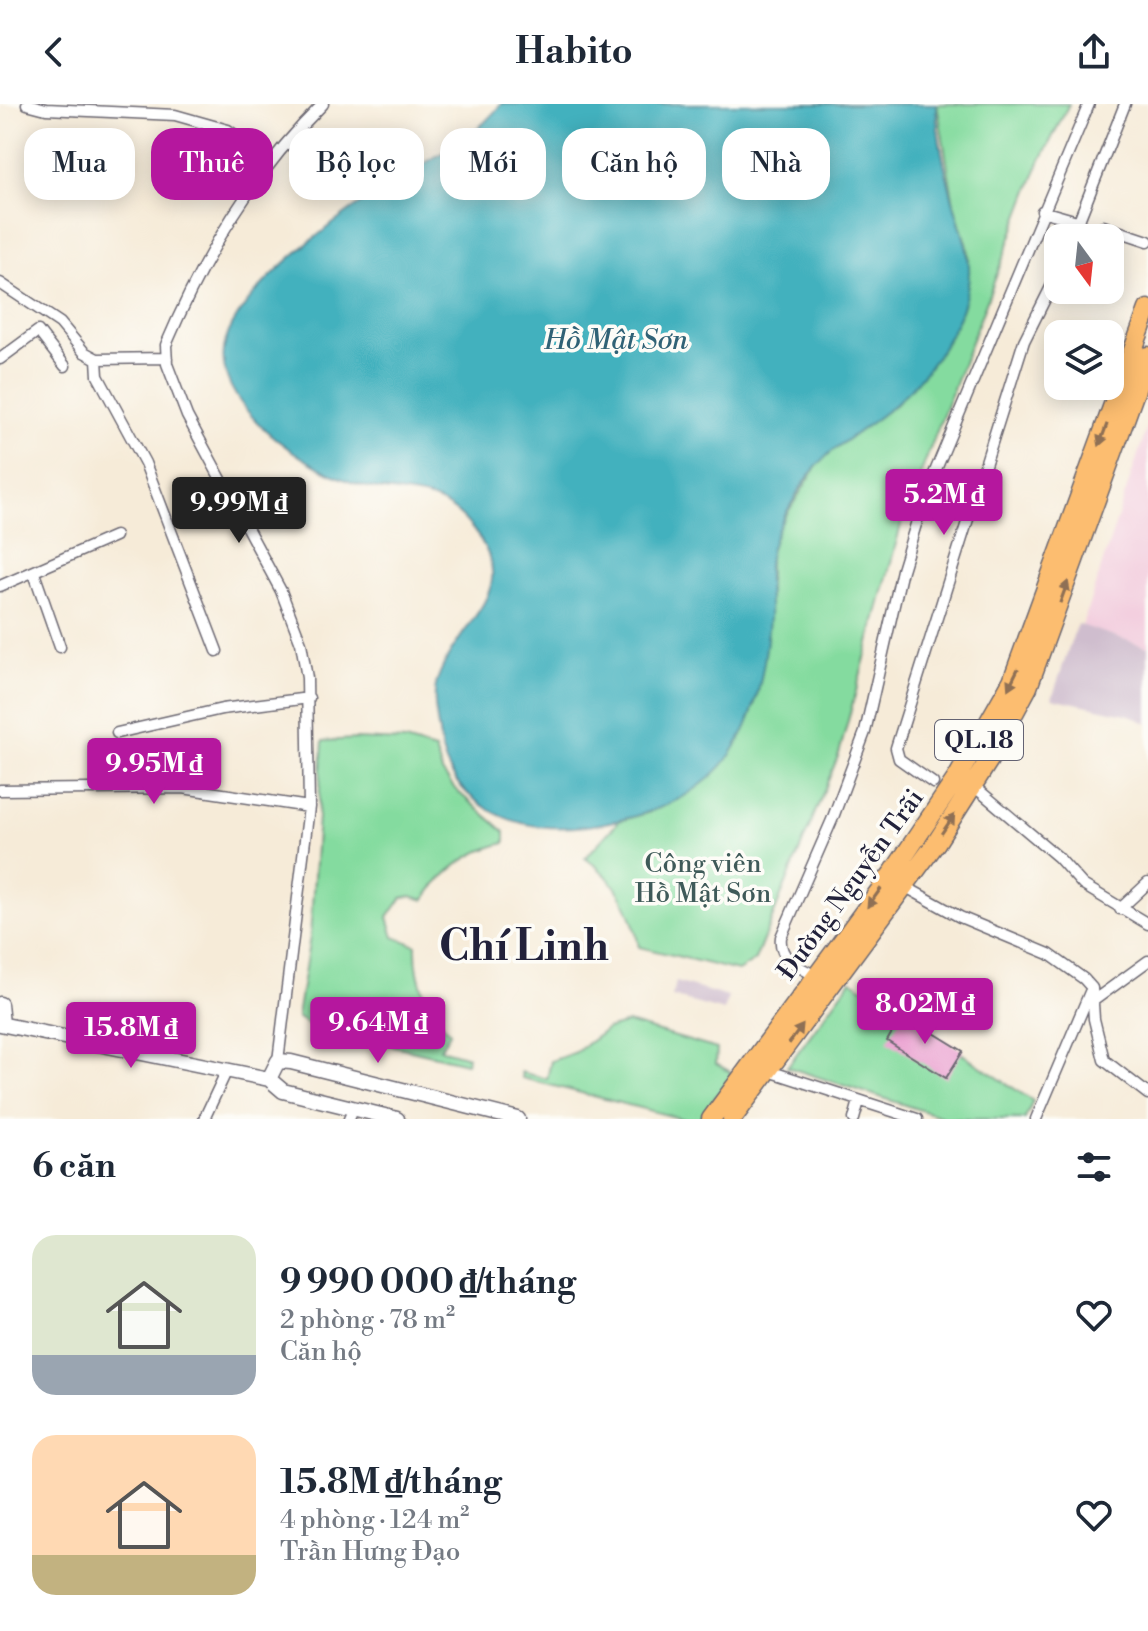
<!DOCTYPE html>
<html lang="vi">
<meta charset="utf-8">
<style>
:root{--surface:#fff;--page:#f6f6f7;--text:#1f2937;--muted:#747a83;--accent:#b5179e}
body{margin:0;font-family:"Libre Bodoni",serif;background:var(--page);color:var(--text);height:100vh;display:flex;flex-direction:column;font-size:30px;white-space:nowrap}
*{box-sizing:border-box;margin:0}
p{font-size:26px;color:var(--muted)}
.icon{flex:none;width:44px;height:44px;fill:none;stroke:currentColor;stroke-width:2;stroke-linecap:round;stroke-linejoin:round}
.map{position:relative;height:1015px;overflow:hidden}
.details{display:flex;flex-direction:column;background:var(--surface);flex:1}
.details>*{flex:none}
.hud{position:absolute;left:24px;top:24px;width:1100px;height:72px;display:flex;gap:16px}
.needle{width:52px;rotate:165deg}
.buttons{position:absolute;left:1044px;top:120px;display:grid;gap:16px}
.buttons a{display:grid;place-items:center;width:80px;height:80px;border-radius:16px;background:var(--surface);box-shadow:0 4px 20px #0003;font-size:40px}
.price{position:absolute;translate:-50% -68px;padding:0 18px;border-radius:8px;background:var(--accent);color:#fff;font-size:26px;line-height:52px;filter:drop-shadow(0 2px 4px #0008)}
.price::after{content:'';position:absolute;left:50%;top:48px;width:24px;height:18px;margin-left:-12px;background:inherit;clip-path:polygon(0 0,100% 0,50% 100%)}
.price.on{background:#222;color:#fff}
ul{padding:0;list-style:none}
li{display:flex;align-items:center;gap:24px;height:200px;padding:0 32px}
li span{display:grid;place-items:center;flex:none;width:224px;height:160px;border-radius:24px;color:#555}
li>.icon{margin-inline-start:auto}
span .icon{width:96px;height:96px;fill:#fffc;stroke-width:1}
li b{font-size:34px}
h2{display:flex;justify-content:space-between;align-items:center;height:96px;padding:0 32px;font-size:34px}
.chip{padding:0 28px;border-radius:24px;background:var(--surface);box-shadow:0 4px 20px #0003;font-size:28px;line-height:72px}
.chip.on{background:var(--accent);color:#fff}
header{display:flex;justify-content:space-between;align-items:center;height:104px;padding:0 32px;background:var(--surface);font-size:36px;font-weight:700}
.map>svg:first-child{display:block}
.built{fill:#f3cfdf}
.industrial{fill:#cfbdce}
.green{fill:#84db9f;stroke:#537e6d;stroke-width:2}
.water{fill:#42b1be;stroke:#326a7c;stroke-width:2}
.building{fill:#eaa0d0}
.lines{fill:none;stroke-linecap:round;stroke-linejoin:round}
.minor-casing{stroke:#6c6872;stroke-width:13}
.tertiary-casing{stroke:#6c6872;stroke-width:17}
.trunk-casing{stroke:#6c6872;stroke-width:21}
.minor{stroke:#fff;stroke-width:10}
.tertiary{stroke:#fff;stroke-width:14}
.trunk{stroke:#fcbd6f;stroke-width:18}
.oneway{fill:#8f7055}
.labels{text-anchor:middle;stroke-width:7;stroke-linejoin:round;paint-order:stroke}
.shield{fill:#fdfcf7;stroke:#646373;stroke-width:2}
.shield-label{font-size:24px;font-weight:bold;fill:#22223b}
.park-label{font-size:26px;fill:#3f5a59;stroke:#fdfcf7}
.street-label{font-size:26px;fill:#22223b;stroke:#fdfcf7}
.water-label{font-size:28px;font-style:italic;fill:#306276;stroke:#fdfcf7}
.town-label{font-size:42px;font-weight:bold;fill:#22223b;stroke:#fdfcf7}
</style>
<header><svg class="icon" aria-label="back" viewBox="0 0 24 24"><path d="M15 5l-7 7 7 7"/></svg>Habito<svg class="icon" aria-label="share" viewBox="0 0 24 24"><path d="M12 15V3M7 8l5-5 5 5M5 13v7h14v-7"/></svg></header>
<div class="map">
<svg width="1148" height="1015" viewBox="0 0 1148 1015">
<rect width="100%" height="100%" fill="#fdfcf7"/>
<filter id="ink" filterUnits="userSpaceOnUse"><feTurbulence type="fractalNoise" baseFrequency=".0125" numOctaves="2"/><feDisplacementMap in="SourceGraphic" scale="16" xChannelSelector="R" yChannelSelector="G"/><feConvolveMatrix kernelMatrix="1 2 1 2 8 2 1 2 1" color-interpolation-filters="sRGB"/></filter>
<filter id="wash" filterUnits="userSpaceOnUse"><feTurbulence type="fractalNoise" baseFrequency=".006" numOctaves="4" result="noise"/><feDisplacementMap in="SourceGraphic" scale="32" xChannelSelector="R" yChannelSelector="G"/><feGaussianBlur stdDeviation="1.8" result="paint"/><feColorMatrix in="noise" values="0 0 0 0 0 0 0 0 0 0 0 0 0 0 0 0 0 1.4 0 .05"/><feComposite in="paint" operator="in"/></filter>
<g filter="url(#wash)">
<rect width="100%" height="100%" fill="#f6ebd8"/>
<path class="built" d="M1148,320V543L1082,522Z"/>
<path class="industrial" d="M1077,520L1148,543V620L1130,611L1052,594Z
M676,878L728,893L724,907L672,893Z"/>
<path class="green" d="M937,0H1069L1039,60L901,421L839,650L755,856L738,867L639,843C632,806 618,776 585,754L619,717L650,708L754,604L769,512V448L778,424L823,352L896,300L947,238L968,180L969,149L954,100Z
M356,635L405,637L435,646L442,668L456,686L505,728V739C470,747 444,766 424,796L411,792L402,794L388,813L394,833L416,841C415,874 426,904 450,928L440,945L468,953L466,959L310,922L297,913L310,833L323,637Z
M851,876L1033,997L1025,1015H948L787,963Z
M628,919L717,945L716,960L731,968L730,974L699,1015H683L522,974L521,968L547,975L551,957L576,948L607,925Z"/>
<path class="water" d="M501,0H936C937,33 946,69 954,100C961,127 973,152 968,180C961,225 928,270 895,300C856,334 827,340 798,388C785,411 769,436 768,463C767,480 770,497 769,514C760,628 730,694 610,718C563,728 513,727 474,695C455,680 443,659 440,635C437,615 431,593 438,574C463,508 530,486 464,415C435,384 396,392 360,381C308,366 206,299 226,236C244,178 352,103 403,72C439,50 476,33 501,0Z"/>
<g id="blocks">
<path class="building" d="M903,910L963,947L946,974L887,937Z"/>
</g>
</g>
<g filter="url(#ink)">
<use href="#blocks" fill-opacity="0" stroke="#6c6872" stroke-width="2"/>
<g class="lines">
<g class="minor-casing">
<path id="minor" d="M27,0L46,5L175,11L228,26L270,55
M1042,107L1077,117
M1103,122L1148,137
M1072,134L1125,0
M0,179L60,219L84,248L97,255L167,254
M0,255L38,227L65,262
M97,255L98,272L145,359L217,547
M34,469L60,543
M0,482L115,432
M117,629L222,605L309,594
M969,678L1058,753L1083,781L1148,820
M933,679L899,655L896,644L1024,237L1058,169
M0,686L183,684L309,703
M904,782L960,813L1049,850L1084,875L1092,884L1094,915L1104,956L1148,990
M1120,805L1148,779
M820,874C802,864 778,857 781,833L832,716L865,628L902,466L924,394L1089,0
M1093,897L1148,857
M278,957L309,703L307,574L301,539L281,487L187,312L167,260L166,241C205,150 252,70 323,0
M769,967L917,1015
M204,1015L227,966
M349,1015L354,1004
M854,1015L859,997
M1036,1015L1090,888"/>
</g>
<g class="tertiary-casing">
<path id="tertiary" d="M0,900L2,920
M0,920L269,975L283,987L397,1015
M269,975L278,957L291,958L518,1015"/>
</g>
<g class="trunk-casing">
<path id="trunk" d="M711,1015L894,767L958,672L1012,577L1148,205
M732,1015L936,739L989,656L1028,583L1148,252"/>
</g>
<use href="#minor" class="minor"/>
<use href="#tertiary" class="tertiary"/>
<use href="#trunk" class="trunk"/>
</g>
<defs><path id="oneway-solid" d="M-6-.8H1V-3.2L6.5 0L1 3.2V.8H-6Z" transform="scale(2)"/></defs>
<g class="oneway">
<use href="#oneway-solid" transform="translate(1103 331) rotate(110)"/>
<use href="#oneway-solid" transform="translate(1064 488) rotate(-70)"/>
<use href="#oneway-solid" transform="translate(1013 575) rotate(116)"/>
<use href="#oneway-solid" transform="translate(948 720) rotate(-56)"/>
<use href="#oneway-solid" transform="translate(874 794) rotate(126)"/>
<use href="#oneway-solid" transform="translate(796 930) rotate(-54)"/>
</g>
</g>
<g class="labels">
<rect class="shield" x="935" y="616" width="88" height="40" rx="6"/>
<g class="shield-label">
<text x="979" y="644">QL.18</text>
</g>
<g class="park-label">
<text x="703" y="768">Công viên<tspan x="703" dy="30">Hồ Mật Sơn</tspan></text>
</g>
<g class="street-label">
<text transform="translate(850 780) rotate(-54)" y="9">Đường Nguyễn Trãi</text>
</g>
<g class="water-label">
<text x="616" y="245">Hồ Mật Sơn</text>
</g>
<g class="town-label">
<text x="524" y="856">Chí Linh</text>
</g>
</g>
</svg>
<div class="buttons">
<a><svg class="needle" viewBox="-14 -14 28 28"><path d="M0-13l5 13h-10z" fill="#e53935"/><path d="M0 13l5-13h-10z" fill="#747a83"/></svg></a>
<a><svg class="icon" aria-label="layers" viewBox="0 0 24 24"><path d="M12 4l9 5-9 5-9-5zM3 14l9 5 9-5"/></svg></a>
</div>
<b class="price" style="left:944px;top:433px">5.2M ₫</b>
<b class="price on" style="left:239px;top:441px">9.99M ₫</b>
<b class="price" style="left:154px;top:702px">9.95M ₫</b>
<b class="price" style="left:925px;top:942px">8.02M ₫</b>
<b class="price" style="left:378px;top:961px">9.64M ₫</b>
<b class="price" style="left:131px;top:966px">15.8M ₫</b>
<div class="hud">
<a class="chip">Mua</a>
<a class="chip on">Thuê</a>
<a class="chip">Bộ lọc</a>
<a class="chip">Mới</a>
<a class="chip">Căn hộ</a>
<a class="chip">Nhà</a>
</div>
</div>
<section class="details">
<h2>6 căn<svg class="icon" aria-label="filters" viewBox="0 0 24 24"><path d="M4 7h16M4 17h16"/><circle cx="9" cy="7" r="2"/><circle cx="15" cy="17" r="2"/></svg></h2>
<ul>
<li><span style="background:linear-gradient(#dfe7d0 75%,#9aa5b1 0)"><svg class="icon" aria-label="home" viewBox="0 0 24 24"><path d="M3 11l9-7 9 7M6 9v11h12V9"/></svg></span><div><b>9 990 000 ₫/tháng</b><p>2 phòng · 78 m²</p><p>Căn hộ</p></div><svg class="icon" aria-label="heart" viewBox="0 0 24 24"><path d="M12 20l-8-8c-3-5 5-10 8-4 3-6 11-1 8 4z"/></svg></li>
<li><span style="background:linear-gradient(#ffd9b3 75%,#c2b280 0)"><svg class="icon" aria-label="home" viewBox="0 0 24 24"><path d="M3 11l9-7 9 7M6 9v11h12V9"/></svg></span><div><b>15.8M ₫/tháng</b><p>4 phòng · 124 m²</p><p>Trần Hưng Đạo</p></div><svg class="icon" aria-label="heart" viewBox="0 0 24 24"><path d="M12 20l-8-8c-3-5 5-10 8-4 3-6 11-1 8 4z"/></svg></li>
</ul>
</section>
